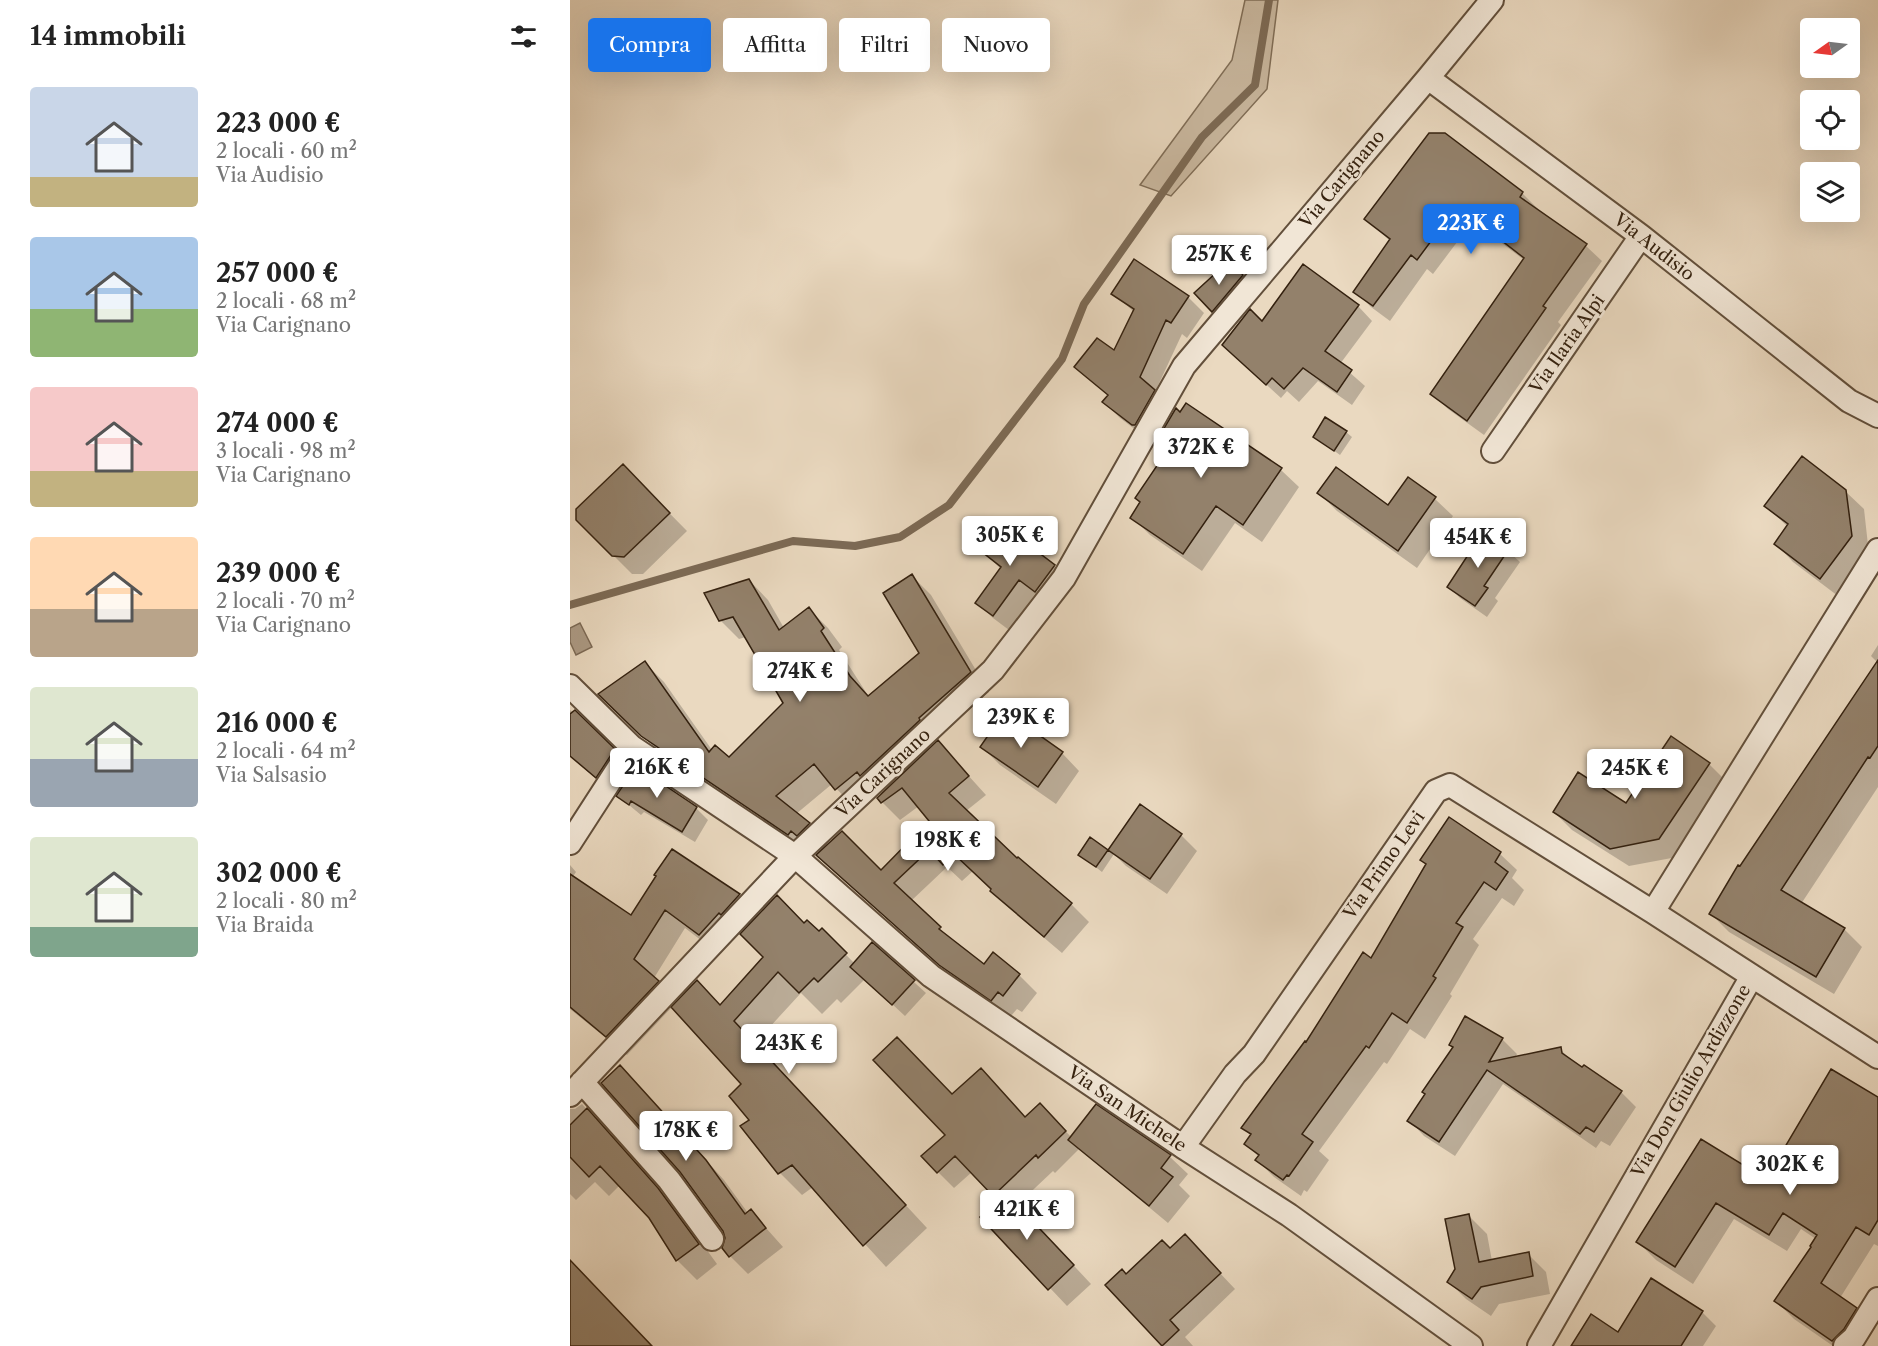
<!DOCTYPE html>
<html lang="it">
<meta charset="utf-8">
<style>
:root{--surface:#fff;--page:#f6f6f6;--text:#222;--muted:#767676;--accent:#1a73e8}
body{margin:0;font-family:"Libre Caslon Text",serif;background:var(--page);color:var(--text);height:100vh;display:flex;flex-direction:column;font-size:22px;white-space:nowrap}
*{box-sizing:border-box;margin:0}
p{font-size:20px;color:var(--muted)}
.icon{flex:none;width:33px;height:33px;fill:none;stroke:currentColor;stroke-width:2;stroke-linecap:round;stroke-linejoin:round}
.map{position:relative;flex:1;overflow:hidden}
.sheet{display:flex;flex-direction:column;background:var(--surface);width:570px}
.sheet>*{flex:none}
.top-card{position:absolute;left:18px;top:18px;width:570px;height:54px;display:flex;gap:12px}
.needle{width:39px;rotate:256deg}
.controls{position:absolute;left:1230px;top:18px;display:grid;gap:12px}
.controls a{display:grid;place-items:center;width:60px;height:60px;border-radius:6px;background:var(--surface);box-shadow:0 6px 24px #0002;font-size:30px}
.price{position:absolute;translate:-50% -51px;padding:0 14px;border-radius:6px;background:#fff;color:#222;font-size:20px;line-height:39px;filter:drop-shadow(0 2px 3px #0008)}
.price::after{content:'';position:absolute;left:50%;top:36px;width:18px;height:14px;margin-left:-9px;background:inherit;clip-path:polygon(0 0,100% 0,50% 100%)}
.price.on{background:var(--accent);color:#fff}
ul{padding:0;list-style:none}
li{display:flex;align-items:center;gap:18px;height:150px;padding:0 30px}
li span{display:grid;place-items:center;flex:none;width:168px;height:120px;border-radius:6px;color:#555}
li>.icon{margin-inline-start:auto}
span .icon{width:72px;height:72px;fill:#fffc;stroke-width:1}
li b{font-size:26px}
h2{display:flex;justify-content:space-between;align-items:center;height:72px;padding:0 30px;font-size:26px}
.chip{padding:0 21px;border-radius:6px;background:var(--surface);box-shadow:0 6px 24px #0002;font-size:21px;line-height:54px}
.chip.on{background:var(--accent);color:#fff}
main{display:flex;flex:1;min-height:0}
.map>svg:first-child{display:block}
.green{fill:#cbbaa2;stroke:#806e58;stroke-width:1.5}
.water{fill:#ac9a84;stroke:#7c6a55;stroke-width:1.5}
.shadow{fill:#0003;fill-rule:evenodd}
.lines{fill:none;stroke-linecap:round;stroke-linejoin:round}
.stream{stroke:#7c6a55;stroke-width:8}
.building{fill:#93816b;stroke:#34210f;stroke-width:1.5}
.street-casing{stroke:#624f3b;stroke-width:26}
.street{stroke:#f1e6d6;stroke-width:22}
.labels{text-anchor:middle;stroke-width:5;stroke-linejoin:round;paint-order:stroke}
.street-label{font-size:18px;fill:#34210f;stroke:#f1e6d6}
</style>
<main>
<section class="sheet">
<h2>14 immobili<svg class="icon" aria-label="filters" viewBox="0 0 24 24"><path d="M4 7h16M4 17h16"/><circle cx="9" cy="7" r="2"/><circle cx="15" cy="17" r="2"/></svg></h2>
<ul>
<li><span style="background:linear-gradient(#c9d6e8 75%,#c2b280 0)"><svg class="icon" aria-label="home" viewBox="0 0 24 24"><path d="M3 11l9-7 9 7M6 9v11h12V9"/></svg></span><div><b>223 000 €</b><p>2 locali · 60 m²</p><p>Via Audisio</p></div></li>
<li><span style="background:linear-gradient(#a9c7e8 60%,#8fb573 0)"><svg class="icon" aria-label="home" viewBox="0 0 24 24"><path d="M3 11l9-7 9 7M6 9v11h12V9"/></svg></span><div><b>257 000 €</b><p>2 locali · 68 m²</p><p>Via Carignano</p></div></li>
<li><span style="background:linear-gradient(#f6c9c9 70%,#c2b280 0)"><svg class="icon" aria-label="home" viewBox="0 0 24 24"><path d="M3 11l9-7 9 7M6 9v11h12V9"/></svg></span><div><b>274 000 €</b><p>3 locali · 98 m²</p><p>Via Carignano</p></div></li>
<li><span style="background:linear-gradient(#ffd9b3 60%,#b9a48a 0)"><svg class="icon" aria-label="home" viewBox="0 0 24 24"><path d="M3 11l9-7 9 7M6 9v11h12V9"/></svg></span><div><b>239 000 €</b><p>2 locali · 70 m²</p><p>Via Carignano</p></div></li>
<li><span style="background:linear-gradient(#dfe7d0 60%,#9aa5b1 0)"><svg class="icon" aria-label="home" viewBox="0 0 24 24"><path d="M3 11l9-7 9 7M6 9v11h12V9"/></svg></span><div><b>216 000 €</b><p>2 locali · 64 m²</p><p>Via Salsasio</p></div></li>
<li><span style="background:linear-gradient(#dfe7d0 75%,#7fa58c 0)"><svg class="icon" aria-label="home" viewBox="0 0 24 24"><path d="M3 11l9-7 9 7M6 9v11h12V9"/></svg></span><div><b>302 000 €</b><p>2 locali · 80 m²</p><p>Via Braida</p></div></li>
</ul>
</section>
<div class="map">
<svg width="1308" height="1346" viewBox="0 0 1308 1346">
<rect width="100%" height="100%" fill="#ead9c0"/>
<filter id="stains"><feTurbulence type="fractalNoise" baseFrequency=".00333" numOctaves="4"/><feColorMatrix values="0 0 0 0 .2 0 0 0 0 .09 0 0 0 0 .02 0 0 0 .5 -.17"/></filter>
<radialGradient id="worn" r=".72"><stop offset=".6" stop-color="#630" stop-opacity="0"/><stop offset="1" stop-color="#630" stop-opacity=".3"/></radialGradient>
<path class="green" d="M675,0H708L697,89L601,196L570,185L662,60Z"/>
<path class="water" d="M10,623L22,647L6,655L0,642V628Z"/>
<path class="shadow" d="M874,134L952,193L968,209L967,211L1016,246L1032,261L988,322L991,325L914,435L878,409L862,394L954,260L903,221L863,274L857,269L820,321L801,307L785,291L820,241L796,219Z
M734,267L788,306L802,321L770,364L795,386L782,405L748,381L729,402L717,391L711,398L668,359Z
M672,274L684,288L654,323L626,293Z
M543,293L618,297L634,313L617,338L612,334L585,392L600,407L579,440L550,418L534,402L539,396L506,367L545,352L564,312Z
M617,405L711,470L729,487L692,542L665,523L632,571L580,535L562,517L600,450L589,440Z
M776,432L782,437L770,455L745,437Z
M53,466L117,531L73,574H62L7,519Z
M839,479L865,499L883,516L847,568L767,511L749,493L819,507Z
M1275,491L1294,509L1299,554L1268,596L1223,562L1206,544L1218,527L1196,506Z
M427,523L484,566L500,582L481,607L465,594L439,630L423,618L407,603L431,569L409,548Z
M938,551L950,562L925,598L928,601L917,617L890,598L879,587Z
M342,576L361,595L419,692L367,738V741L416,795L396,811L447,860L448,859L501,904L519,922L492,953L439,908L403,871L392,881L377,867L341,901L383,942L414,966L449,975L467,993L452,1012L447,1009L440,1017L389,983L241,849L237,853L92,755L30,694L75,663L94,682L142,750L160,759L215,703L176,637L169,639L150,620L179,580L198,600L214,628L239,609L258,628L272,647L269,650L299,697L351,653ZM262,784L285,808L307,790L312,795L309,798L312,802L330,820L349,806L361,821L311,872L259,845L226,814Z
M1308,645V787L1231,904L1274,929L1292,947L1264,994L1159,932L1141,914L1308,663L1301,656Z
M0,710L62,768L44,795L0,756Z
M412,747L492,753L509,771L486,804L430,765Z
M1139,764L1157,782L1107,857L1059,866L1002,830L984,812L1057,805Z
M66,768L126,808L138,820L125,842L74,812L71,815L48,796Z
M570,806L611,835L627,851L597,894L556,866L544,854L532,872L510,855L521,839L538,852Z
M879,819L930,854L947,870L942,878L954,890L944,906L932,898L903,939L909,945L880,994L882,996L855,1039L840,1029L817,1064L814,1062L749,1151L759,1160L737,1192L734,1190L731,1196L704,1177L687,1160L689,1157L676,1144L681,1136L673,1127L802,960L857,865Z
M103,851L169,895L190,916L234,925L249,933L252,930L285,964L302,944L356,993L335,1016L295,979L271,1003L267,999L252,1014L231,993L185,1043L357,1228L316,1267L243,1187L232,1195L210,1173L172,1127L181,1120L173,1085L103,1006L57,1055L0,1009V865L6,872L2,878L62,918ZM115,928L149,954L169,931L195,957L151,1007L108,1002L84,978Z
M932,1039L947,1054L945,1058L990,1049L1005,1064L1051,1092L1066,1107L1040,1146L1031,1141L1026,1148L933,1084L885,1156L854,1136L839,1120Z
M68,1085L154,1180L178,1213L181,1211L213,1247L178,1274L160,1256L154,1230Z
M382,1096L456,1118L486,1121L502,1138L527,1107L600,1157L618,1174L609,1185L620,1196L598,1223L509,1149L485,1173L483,1171L447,1205L521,1284L497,1306L413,1217L430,1201L402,1172L384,1188L368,1172L377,1135Z
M1308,1098V1246L1304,1244L1270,1298L1286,1309L1303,1327L1291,1346H1263L1224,1319L1206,1301L1246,1239L1231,1229L1217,1251L1164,1219L1123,1284L1086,1260L1068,1242L1132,1141L1196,1181Z
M12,1104L108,1210L147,1264L127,1280L107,1260L81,1217L50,1185L39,1196L25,1182L6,1200L0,1194V1109H5Z
M899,1216L917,1234L922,1261L958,1254L976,1272L980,1294L929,1304L921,1316L896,1299L879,1282L887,1270Z
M600,1250L630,1252L665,1289L615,1337L623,1346H594L537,1285Z
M1082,1280L1132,1312L1146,1326L1133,1346H1003L1048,1334Z"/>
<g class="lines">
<path class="stream" d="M0,605L223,541L285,546L330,537L379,505L492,359L514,304L632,137L685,85L699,0"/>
</g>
<path class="building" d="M859,133H875L953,192L950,197L1017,244L973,306L976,308L897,421L860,394L954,258L887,206L847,260L841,255L803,306L783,292L820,239L794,219Z
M564,259L619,296L601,323L596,320L570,377L585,390L565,425H562L532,402L538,395L504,367L527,338L544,350L564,309L541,294Z
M660,260L673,275L642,312L624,293Z
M733,264L789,305L755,351L782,370L767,392L733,368L714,389L702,378L696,385L652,345L680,309L692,321Z
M616,403L712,468L673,525L646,506L613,554L560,518L570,502L565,498L599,448L587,440L606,408L610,412Z
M755,417L777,431L764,451L743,437Z
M1232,456L1276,490L1282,536L1250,579L1204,544L1218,524L1194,506Z
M53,464L100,513L54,557L42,556L6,520V509Z
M766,467L818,505L838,477L866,497L828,551L747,493Z
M427,521L485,565L465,592L449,580L423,616L405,603L431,567L407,548Z
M913,532L939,549L914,586L918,588L905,606L877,587Z
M342,574L401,672L349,718L350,720L290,776L287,772L265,790L244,764L206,796L240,823L227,836L221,831L218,835L71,736L28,694L75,661L139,752L145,745L159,757L213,703L163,617L149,621L134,593L179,579L209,630L239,607L254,628L251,631L280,676L298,696L349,653L313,593Z
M1308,660V746L1300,758L1298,757L1211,890L1275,928L1246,977L1139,914L1168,865L1170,866Z
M5,710L45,749L26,778L0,756V714Z
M435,711L493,752L468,787L410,747Z
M1101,736L1140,763L1089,839L1040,849L983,812L1008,772L1056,803Z
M368,740L399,776L379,793L447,858L448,857L502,903L474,937L420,891L421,889L384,854L373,865L359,850L324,883L371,927L369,929L414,964L423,952L450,974L433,996L428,992L421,1001L369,965L246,855L272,831L311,870L359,821L332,788L311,803L307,798Z
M66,766L127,807L112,832L61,801L59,805L46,796Z
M570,804L612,834L580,879L538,850Z
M879,817L931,852L925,862L938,872L926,890L914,882L886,923L893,927L863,976L866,978L837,1023L822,1013L799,1048L796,1046L732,1134L743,1142L719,1176L717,1175L713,1180L685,1160L689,1155L674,1144L681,1134L671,1128L735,1041L736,1042L793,952L801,958L856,864L850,860Z
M520,837L538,850L526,867L508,855Z
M102,849L170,894L151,915L149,913L129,935L95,910L64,959L89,981L36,1037L0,1007V874L61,915L86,876L84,875Z
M207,895L234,923L237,920L249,931L252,928L277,953L248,982L244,978L229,993L208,972L164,1021L336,1205L293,1246L222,1165L208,1174L170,1126L179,1120L159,1096L171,1084L101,1007L127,980L150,1005L193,957L170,934Z
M302,942L345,980L322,1005L280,967Z
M895,1016L933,1038L919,1062L991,1047L992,1053L1012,1067L1014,1065L1052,1091L1024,1132L1016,1127L1010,1134L917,1070L869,1142L837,1121L855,1094L852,1092L883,1047L879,1045Z
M327,1037L382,1094L411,1068L455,1117L470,1103L496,1131L468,1158L466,1155L423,1196L385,1156L367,1173L351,1156L375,1135L303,1060Z
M50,1065L136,1160L175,1214L181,1209L196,1228L159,1257L152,1248L155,1238L153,1231L110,1172L31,1083Z
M1261,1069L1308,1097V1220L1299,1235L1286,1227L1251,1283L1287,1308L1274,1329L1262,1341L1204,1301L1241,1247L1240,1246L1247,1235L1213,1213L1199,1235L1146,1203L1105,1267L1066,1242L1131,1139L1196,1179Z
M526,1104L601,1155L591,1168L603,1177L579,1206L498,1140Z
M17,1108L88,1188L129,1244L106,1261L79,1218L30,1166L19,1177L0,1157V1125Z
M436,1193L504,1265L478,1290L410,1217Z
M899,1214L909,1262L959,1252L963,1276L911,1287L902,1299L877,1282L885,1269L875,1219Z
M615,1234L651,1273L600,1320L609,1330L592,1346L535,1285L552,1269L556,1274L592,1240L600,1248Z
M0,1260L82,1346H0Z
M1081,1278L1133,1311L1111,1346H1001L1021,1314L1048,1332Z"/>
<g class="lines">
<g class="street-casing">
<path id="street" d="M858,78L1071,236L1279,401L1308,416
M923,451L1071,236
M0,686L62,747L225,856L361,976L613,1147L719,1215L901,1346
M0,843L62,747
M1083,912L1308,550
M1182,976L1308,1057
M12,1082L99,1180L142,1239
M0,1095L225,856L423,670L494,578L614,366L858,78L922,0
M613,1147L665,1074L684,1054L866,791L880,785L1083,912L1182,976L969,1346
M1275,1346L1284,1338L1308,1299"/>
</g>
<use href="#street" class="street"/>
</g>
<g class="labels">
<g class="street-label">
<text transform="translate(772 179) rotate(-50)" y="6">Via Carignano</text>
<text transform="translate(1084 247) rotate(38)" y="6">Via Audisio</text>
<text transform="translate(997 344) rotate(-55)" y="6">Via Ilaria Alpi</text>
<text transform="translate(313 773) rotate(-43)" y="6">Via Carignano</text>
<text transform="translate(814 865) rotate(-55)" y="6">Via Primo Levi</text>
<text transform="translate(1121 1081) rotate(-60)" y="6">Via Don Giulio Ardizzone</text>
<text transform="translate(557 1109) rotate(34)" y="6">Via San Michele</text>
</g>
</g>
<rect width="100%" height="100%" filter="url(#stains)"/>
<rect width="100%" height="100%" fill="url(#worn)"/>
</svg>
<div class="controls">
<a><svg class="needle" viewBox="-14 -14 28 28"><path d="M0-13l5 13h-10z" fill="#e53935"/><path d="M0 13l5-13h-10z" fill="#767676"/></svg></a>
<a><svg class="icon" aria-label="locate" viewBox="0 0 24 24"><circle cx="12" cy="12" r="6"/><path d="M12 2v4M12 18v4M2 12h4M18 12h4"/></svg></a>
<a><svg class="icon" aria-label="layers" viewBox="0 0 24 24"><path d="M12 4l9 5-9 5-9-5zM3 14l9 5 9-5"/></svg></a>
</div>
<b class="price on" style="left:901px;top:255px">223K €</b>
<b class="price" style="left:649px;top:286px">257K €</b>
<b class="price" style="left:631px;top:479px">372K €</b>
<b class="price" style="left:440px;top:567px">305K €</b>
<b class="price" style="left:908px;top:569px">454K €</b>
<b class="price" style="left:230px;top:703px">274K €</b>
<b class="price" style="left:451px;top:749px">239K €</b>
<b class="price" style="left:87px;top:799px">216K €</b>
<b class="price" style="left:1065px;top:800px">245K €</b>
<b class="price" style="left:378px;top:872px">198K €</b>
<b class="price" style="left:219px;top:1075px">243K €</b>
<b class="price" style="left:116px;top:1162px">178K €</b>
<b class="price" style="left:1220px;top:1196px">302K €</b>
<b class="price" style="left:457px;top:1241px">421K €</b>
<div class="top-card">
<a class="chip on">Compra</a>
<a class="chip">Affitta</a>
<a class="chip">Filtri</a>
<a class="chip">Nuovo</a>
</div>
</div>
</main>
